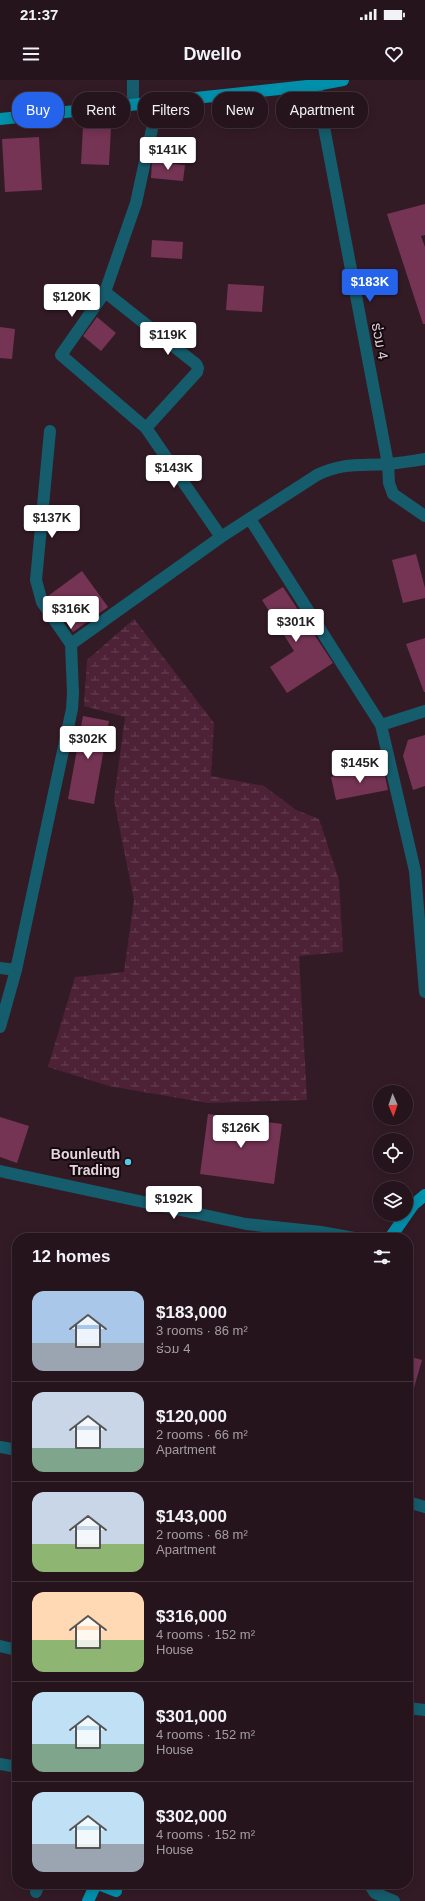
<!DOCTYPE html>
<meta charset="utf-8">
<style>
:root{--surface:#26141c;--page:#2e1d25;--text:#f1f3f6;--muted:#a49ea3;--line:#42333b;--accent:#2563eb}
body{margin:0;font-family:Arial,"Noto Sans Lao",sans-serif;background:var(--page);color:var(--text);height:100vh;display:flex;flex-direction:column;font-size:15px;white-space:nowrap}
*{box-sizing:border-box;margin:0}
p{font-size:13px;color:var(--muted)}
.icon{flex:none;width:22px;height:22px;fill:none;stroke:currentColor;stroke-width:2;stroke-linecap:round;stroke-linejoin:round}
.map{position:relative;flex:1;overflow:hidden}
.sheet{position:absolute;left:12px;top:1153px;width:401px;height:656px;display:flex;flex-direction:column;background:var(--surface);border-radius:16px;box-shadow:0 2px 10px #0003,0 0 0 1px var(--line)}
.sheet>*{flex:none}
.hud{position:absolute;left:12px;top:12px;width:401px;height:36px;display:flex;gap:8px}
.needle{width:26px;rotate:178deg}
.fabs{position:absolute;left:373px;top:1005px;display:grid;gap:8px}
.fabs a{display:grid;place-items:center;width:40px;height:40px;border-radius:50%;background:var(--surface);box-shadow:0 2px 10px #0003,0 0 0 1px var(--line);font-size:20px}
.price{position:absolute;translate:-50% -34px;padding:0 9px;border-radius:4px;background:#fff;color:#222;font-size:13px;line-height:26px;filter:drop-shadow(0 1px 2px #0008)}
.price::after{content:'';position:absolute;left:50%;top:24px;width:12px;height:9px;margin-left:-6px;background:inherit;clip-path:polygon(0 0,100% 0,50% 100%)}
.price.on{background:var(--accent);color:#fff}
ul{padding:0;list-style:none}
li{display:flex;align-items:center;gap:12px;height:100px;padding:0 20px}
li+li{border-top:1px solid var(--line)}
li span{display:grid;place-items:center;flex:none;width:112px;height:80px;border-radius:12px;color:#555}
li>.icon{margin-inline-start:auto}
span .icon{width:48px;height:48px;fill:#fffc;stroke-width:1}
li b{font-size:17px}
h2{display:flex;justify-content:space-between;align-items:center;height:48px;padding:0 20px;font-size:17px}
.tag{padding:0 14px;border-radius:16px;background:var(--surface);box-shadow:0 2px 10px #0003,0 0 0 1px var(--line);font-size:14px;line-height:36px}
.tag.on{background:var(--accent);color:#fff}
.status{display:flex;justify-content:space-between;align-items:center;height:28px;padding:0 20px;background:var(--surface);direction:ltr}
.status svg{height:11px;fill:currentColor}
header{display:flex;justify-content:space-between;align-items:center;height:52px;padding:0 20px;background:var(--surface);font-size:18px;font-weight:600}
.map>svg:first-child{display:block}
.wetland{fill:url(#wetland-marsh)}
.building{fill:#753454}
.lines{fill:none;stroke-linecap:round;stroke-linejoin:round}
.minor{stroke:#155c6d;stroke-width:12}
.major{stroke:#0090ac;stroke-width:12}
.poi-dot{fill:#5ac8e5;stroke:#14090e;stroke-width:1.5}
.labels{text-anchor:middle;stroke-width:4;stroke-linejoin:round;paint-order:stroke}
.street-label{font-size:14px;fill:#e5d4db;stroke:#14090e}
.poi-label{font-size:14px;font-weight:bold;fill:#e5d4db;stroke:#14090e;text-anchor:end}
</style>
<div class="status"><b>21:37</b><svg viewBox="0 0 49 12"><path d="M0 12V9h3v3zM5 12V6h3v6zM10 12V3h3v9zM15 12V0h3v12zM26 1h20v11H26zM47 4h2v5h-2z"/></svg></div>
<header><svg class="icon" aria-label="menu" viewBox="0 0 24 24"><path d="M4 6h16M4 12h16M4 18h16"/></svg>Dwello<svg class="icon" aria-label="heart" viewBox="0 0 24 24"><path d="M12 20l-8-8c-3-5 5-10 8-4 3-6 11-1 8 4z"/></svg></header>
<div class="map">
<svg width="425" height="1821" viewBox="0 0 425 1821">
<defs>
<pattern id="wetland-marsh" width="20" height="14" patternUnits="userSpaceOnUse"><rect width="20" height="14" fill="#4d2237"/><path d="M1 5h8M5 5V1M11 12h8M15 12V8" fill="none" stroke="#664153"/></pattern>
</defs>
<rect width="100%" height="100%" fill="#331b26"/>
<path class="wetland" d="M134,539L214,643L211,696L264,706L296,730L319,739L339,800L343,872L299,876L307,1020L208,1023L109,1006L48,987L75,897L124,892L134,820L114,720L125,637L84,626L87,580Z"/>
<path class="building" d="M83,46L111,48L109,85L81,84Z
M39,57L42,110L5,112L2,59Z
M152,82L185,85L183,101L151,98Z
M425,124V155L421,156L425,167V244H423L387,134Z
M152,160L183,162L182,179L151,177Z
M228,204L264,206L262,232L226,230Z
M97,237L116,253L101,271L83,256Z
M0,247L15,249L12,279L0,278Z
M416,474L425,508V518L403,523L392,480Z
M82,491L108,527L73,552L48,516Z
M283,507L333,583L287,613L270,587L294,571L262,520Z
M425,558V612H424L406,564Z
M83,636L109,641L94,724L68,719Z
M425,655V706L413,710L403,676L408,660Z
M383,687L388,710L336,720L331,697Z
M208,1034L282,1044L274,1104L200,1094Z
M0,1037L29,1046L17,1083L0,1077Z
M408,1276L422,1280L411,1318H408Z"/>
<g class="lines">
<path class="minor" d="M316,5L388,384L389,403L393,414L425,436
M158,21L136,123L105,212L61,275L146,348L221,457
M133,23V0
M105,212L196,284L198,288L197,292L146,348
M50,351L36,500L42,522L71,564
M250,439L381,645L415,791L425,912
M381,645L425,631
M0,888L16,890
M0,947L16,890L72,629L73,613L71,564L221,457L317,395C344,382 360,386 388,384C400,383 413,381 425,379
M0,1091L246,1144L321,1152L354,1158
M0,1367L17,1370
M408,1422L425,1427
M0,1566L17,1570
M408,1628L425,1630
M0,1684L17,1687
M369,1804L375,1813L394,1821
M36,1812L39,1804"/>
<path class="major" d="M0,39L316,5L343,0
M390,1158L413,1125L425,1115
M98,1804L116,1811
M88,1821L96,1804"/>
</g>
<circle class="poi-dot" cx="128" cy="1082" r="4"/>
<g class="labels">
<g class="street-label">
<text transform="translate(380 261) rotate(79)" y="5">ຮ່ວມ 4</text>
</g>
<g class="poi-label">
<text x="120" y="1079">Bounleuth<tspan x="120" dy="16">Trading</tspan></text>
</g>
</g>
</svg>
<div class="fabs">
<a><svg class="needle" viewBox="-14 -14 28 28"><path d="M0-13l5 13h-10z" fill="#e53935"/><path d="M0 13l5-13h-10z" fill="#a49ea3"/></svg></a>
<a><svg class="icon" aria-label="locate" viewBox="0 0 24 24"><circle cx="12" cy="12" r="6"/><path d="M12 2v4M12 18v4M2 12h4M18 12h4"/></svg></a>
<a><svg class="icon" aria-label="layers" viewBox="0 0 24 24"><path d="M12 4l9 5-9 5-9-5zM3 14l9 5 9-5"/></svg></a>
</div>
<b class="price" style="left:168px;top:91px">$141K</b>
<b class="price on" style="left:370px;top:223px">$183K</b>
<b class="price" style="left:72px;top:238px">$120K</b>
<b class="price" style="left:168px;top:276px">$119K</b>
<b class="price" style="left:174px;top:409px">$143K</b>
<b class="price" style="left:52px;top:459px">$137K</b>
<b class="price" style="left:71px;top:550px">$316K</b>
<b class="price" style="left:296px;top:563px">$301K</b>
<b class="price" style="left:88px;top:680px">$302K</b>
<b class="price" style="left:360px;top:704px">$145K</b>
<b class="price" style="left:241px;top:1069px">$126K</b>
<b class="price" style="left:174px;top:1140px">$192K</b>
<div class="hud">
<a class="tag on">Buy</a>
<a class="tag">Rent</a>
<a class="tag">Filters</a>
<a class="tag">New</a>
<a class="tag">Apartment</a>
</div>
<section class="sheet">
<h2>12 homes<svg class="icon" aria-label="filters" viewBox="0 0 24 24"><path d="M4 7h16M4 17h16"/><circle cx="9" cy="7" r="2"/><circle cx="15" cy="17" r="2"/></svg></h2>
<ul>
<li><span style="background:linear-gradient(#a9c7e8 65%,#9aa5b1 0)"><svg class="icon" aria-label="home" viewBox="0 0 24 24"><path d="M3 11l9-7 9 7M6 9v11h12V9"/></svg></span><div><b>$183,000</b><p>3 rooms · 86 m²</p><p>ຮ່ວມ 4</p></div></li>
<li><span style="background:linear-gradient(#c9d6e8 70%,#7fa58c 0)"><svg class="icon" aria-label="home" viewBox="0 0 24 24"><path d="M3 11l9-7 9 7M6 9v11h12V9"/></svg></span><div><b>$120,000</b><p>2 rooms · 66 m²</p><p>Apartment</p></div></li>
<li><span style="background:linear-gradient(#c9d6e8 65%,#8fb573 0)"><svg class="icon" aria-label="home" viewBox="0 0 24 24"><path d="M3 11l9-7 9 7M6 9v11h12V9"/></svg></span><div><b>$143,000</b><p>2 rooms · 68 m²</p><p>Apartment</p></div></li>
<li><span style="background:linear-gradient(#ffd9b3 60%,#8fb573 0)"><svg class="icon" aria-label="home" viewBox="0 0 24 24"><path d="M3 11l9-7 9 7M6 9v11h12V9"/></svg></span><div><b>$316,000</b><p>4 rooms · 152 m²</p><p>House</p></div></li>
<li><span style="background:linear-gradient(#bfe0f5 65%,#7fa58c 0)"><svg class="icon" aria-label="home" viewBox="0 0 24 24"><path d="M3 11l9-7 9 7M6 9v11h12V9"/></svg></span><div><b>$301,000</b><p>4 rooms · 152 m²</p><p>House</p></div></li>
<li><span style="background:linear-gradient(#bfe0f5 65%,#9aa5b1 0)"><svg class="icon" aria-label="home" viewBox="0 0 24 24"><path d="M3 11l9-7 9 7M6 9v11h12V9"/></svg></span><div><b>$302,000</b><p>4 rooms · 152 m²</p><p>House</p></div></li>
</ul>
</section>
</div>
